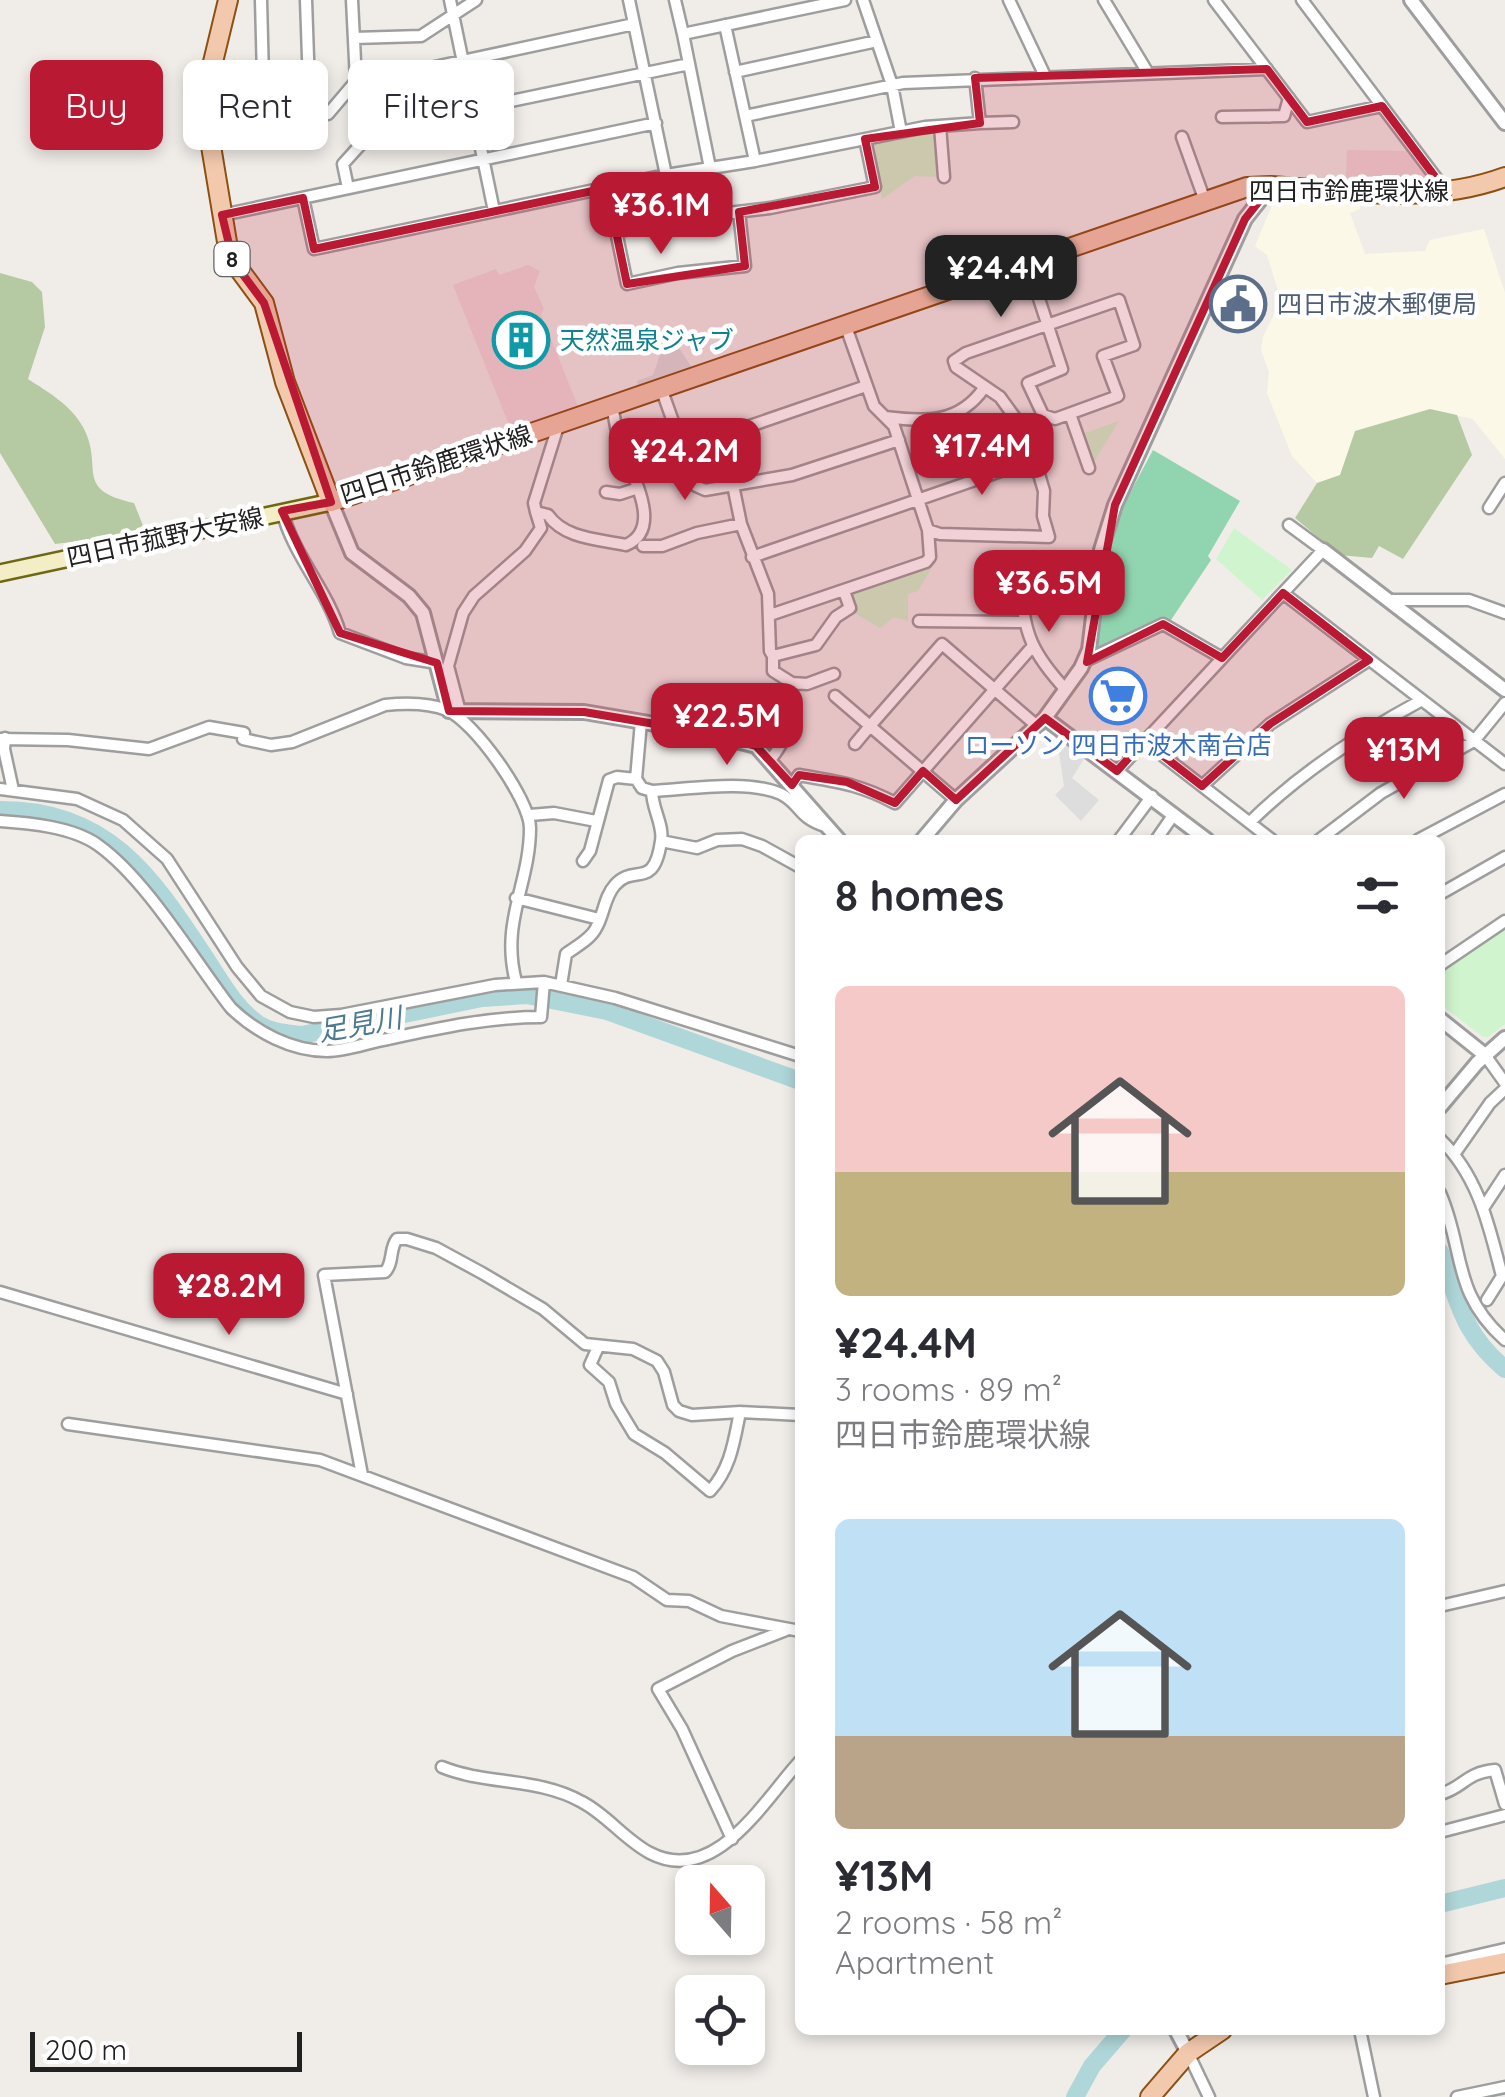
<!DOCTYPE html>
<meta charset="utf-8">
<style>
:root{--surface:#fff;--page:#f7f7f7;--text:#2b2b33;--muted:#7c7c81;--accent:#ba1933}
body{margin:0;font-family:Quicksand,"Noto Sans JP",sans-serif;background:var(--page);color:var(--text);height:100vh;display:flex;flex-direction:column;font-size:38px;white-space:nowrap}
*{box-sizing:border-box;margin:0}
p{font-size:32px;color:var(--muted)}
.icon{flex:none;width:55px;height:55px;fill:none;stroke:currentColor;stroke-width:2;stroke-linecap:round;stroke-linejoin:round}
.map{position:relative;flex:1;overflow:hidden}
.panel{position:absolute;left:795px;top:835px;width:650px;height:1200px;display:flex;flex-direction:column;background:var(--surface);border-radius:15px;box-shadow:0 5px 15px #0003}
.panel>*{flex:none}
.hud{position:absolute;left:30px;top:60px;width:615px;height:90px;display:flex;gap:20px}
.needle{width:65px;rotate:340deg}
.fabs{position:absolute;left:675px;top:1865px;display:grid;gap:20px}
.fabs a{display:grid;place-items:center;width:90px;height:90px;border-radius:15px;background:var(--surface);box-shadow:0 5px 15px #0003;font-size:50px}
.scale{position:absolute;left:30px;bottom:25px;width:272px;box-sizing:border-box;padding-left:10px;border:5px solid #212121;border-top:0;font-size:28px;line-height:35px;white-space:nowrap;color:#212121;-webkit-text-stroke:8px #fff;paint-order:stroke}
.price{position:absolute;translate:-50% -85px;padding:0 22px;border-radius:20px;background:var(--accent);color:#fff;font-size:32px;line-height:65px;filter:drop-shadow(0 2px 5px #0008)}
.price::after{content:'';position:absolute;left:50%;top:60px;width:30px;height:22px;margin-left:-15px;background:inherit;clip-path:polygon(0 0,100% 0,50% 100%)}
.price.selected{background:#222;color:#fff}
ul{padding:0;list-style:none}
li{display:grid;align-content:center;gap:20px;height:530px;padding:0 40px}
li span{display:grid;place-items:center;height:310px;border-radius:15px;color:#555}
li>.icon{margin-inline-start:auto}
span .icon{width:180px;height:180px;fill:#fffc;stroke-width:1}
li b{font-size:42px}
h2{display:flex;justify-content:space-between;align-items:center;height:120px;padding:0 40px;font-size:42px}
.tag{padding:0 35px;border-radius:15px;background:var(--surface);box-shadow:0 5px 15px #0003;font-size:35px;line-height:90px}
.tag.selected{background:var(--accent);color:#fff}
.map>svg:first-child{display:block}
.commercial{fill:#efdbdd}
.education{fill:#fcf8e7}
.forest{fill:#b5caa3}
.park{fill:#d0f4cd}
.pitch{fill:#91d5b0}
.parking{fill:#ddd}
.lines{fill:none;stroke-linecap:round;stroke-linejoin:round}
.river{stroke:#afd6d8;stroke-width:18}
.minor-casing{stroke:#9e9e9e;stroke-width:15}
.tertiary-casing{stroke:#9e9e9e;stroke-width:18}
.secondary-casing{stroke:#6e6813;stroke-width:20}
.primary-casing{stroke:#8c5012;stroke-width:22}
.minor{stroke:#fff;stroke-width:10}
.tertiary{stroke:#fff;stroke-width:12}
.secondary{stroke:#f3eec5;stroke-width:15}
.primary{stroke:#f2c9ad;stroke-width:18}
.marked{fill:#ba1933;fill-opacity:0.2;stroke:#ba1933;stroke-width:8;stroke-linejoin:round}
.labels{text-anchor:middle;stroke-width:9;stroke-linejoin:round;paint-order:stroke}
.shield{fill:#fff;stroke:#646464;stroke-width:2.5}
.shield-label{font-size:22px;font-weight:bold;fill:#212121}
.street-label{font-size:25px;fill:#212121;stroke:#fff}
.service-label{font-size:25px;fill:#4e5e75;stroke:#fff;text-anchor:start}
.culture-label{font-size:25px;fill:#0d838f;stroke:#fff;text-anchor:start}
.shop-label{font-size:25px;fill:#366cbe;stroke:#fff}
.water-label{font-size:28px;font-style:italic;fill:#4d7a90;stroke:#fff}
</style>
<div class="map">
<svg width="1505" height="2097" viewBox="0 0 1505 2097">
<rect width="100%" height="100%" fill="#f0ede9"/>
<path class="commercial" d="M1347,150L1410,151L1429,176L1427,182L1346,178Z
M528,265L540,271L534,287L544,309L541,314L579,409L512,432L453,285L496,269L499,275Z"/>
<path class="education" d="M1276,196L1360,201V209L1350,213L1365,254L1425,251L1430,240L1484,229L1505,293V459L1473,419L1430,410L1340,475L1317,483L1292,456L1267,393L1269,372L1261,350L1263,337L1281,300L1267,255L1255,246Z"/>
<path class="forest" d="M0,273L32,282L42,292L45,327L28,379C48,392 71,405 83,427C105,468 72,489 134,503L146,533L55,544L0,453Z
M1430,409L1457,415L1472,455L1403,559L1379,546L1372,558L1339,555L1295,518L1317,483L1340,475L1355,431Z"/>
<path class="park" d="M259,63L261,122H230L219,101L213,100L216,65Z
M457,66L461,69L466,107L393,122L391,118L432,72Z
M923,131H937L942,177L915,176L882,199L870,145L873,142Z
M1119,421L1092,465L1082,434Z
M1234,528L1292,570L1262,600L1216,559Z
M929,565L932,567L918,591L908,594V621L894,617L880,628L853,612L852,593Z
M1505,926V1024L1488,1037H1483L1440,1004V971Z"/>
<path class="pitch" d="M1153,450L1240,501L1208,556L1211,560L1169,623L1154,622L1094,652L1104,572L1116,519Z"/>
<path class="parking" d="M679,348L693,369L639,388L637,381L653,375L660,355Z
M1067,744L1084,759L1072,778L1099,800L1081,821L1055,795L1064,786L1059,753Z"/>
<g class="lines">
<path class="river" d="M0,810C109,809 153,879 206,959C221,982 235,1008 258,1024C272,1033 286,1033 302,1035L482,998L527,995L607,1011L800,1081
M1440,1252C1459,1302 1462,1333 1505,1369
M1440,1904L1505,1888
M1075,2097L1092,2066L1123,2030"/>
<g class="minor-casing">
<path id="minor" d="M261,0L264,117L328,114L356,81L352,0
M306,0L310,115
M450,0L494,211
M629,0L666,175
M675,0L683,34L845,0
M863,0L892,85L901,132
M1009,0L1045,76
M1104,0L1148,73
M1214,0L1307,122L1382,106
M1302,0L1446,191
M725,25L755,161
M683,34L710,168
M354,38L421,36L476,0
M735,72L877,41
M745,116L903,83L1267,69
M1222,117L1284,116L1289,98
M980,123L1013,122
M940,126L944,177
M377,129L689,64
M1182,137L1205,201
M668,175L676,219L770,208L875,187L865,139
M348,188L343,164L430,68L634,24
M607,188L627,284L678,273L745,266L739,212
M303,198L314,249L666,175L755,161L925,127L980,123L975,78
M222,215L656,123
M616,232L676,219
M661,388L696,486L705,490L792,475L899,440
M1070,414L1089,468
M885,417C925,422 959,424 984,388
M559,423L534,503L536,512L548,515C565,539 598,539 626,545C668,527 625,465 618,436C615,425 615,416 611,405
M683,449L866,386
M733,485L741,524L768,594L770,651L773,656L816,645L836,617L850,608L844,591
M606,492L620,494L638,488
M1489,508L1505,483
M282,511C294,557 327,589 340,633L406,658L437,663
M928,530L940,534L1049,537L1043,516L1044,491L1027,434L1000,397L956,367L954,361L966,353L1119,300L1134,345L1103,356L1118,396L1055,419L1043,415L1028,383L1062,369L1027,262
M643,546H662L697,533L741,524
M752,557L1033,460
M1021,584C1023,634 1033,654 1066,690
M1283,593L1505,764
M1388,600H1469L1505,613
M770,615L926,562L930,557L928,530L894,426L874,406L845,324
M919,621L1023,622
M1085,661L1163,624L1222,658
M792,683L807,684L834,674
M835,696L870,726L855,744
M460,712L448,666L463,613L474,596L525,551L541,528L536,512
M641,722L636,779L642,788L652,791C690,789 747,779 781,794C801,804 797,817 825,826
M5,738L4,749L13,790
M0,739L68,740L149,749L209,727L244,733L243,739L271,745L292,742L385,705C404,703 429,703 447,710C474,721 530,800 530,828C530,884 500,922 516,982
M1144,741L1272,840
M770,760C796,729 784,715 792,683L773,671V656
M1117,771L1323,550L1289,525
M792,785L799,775C838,782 859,784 895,803L1032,647
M1202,786L1270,724L1369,660
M0,789L77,799L123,820L167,859L237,967L261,996L290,1012L314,1017L341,1015L495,985L544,982L615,998L800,1056
M652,791C652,809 664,825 661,841
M956,800L870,726L942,644L1037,726
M530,815L554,813L596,821
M0,821C30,823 73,827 98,845C147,880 193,959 231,1008C256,1032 291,1051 327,1051C347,1051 369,1042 388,1039C439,1028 489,1017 541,1017L544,982
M1250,822C1301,772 1359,734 1422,700
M1119,840L1152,796
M1156,840L1174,814
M1319,840L1381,793L1474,741L1505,703
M1418,840L1505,794
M583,861L590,851L609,780L617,777L636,779
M1440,894L1505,857
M516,898L599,919
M1440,965L1505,921
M561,985L566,954C575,947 591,939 596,928C604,915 604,897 615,885C634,863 654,891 661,841L697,848L717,840L742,839L762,846L800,867
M1485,1055L1505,1083
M1440,1139C1479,1177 1489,1226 1502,1276
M1455,1153L1490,1103L1505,1089
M1440,1193C1465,1250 1451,1292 1505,1340
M1484,1207L1505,1175
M0,1292L347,1394
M1487,1300L1504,1273
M598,1347L590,1365L609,1382L616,1404L634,1434L665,1453L710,1491C731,1468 734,1441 740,1412
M68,1424L320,1460L633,1577L667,1600L689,1601L721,1616L800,1631
M362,1475L324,1275L385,1272C394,1262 389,1249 397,1239H407L436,1248L482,1273L543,1309L585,1344L633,1349L657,1361L664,1372L673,1405L679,1411L692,1415L740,1412L800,1415
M1440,1606L1505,1591
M442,1767C485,1785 538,1777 582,1802C607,1815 625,1840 650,1853C715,1887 764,1800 800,1761
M1440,1794C1464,1788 1464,1773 1495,1770L1505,1804
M1440,1832L1505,1815
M732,1839L682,1729L658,1689L732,1651L786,1630
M1440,1964L1505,1949
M1360,2030L1374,2097
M1188,2053L1209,2097
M1457,2097L1505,2087"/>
</g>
<g class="tertiary-casing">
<path id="tertiary" d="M1411,0L1505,123
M331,502L352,553L409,596L423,613L449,711L584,712L702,732L756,746L839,840
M1323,550L1505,690
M1045,718L1207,840
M922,840L956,800L1045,718L1081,668L1089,650L1101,550L1115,505L1245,219L1271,186
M1440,1019L1485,1055
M1440,1107L1477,1063L1505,1038
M1176,2030L1188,2053"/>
</g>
<g class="secondary-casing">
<path id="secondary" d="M0,573L331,502"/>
</g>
<g class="primary-casing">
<path id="primary" d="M228,0L206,91L209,134L228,248L233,261L264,303L285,382L331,502L1247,187L1271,186C1350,191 1430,205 1505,177
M1440,1975L1505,1962
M1150,2097L1188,2053L1222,2030"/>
</g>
<use href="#minor" class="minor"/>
<use href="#tertiary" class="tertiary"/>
<use href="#secondary" class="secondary"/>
<use href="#primary" class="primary"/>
</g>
<path class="marked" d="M1267,69L1307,122L1382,106L1448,194L1271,186L1245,219L1115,505L1087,662L1163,624L1222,658L1283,593L1369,660L1270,724L1202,786L1144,741L1117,771L1045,718L956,800L923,771L895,803L847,782L799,775L792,785L756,746L702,732L584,712L449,711L437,663L340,633L282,511L331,502L264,303L233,261L222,215L303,198L314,249L607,188L627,284L745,266L739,212L875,187L865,139L980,123L975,78Z"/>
<defs>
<g id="civic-ring" transform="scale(2.875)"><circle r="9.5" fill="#fff" stroke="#5c6f8a" stroke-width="1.5"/><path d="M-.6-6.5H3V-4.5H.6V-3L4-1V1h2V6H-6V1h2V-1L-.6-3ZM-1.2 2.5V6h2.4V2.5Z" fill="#5c6f8a"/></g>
<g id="building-ring" transform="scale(2.875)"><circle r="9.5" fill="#fff" stroke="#0f9aa8" stroke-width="1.5"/><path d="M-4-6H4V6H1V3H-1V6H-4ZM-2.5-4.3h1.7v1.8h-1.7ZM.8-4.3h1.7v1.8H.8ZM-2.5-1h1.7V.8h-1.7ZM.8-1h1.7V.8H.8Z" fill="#0f9aa8"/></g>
<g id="supermarket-ring" transform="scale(2.875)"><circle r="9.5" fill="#fff" stroke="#3f7fe0" stroke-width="1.5"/><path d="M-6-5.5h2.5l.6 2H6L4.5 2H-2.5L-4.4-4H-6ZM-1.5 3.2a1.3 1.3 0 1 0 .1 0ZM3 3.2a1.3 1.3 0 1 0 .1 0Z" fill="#3f7fe0"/></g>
</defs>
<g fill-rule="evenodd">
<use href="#civic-ring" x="1238" y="304"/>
<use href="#building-ring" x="521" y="340"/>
<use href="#supermarket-ring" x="1118" y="696"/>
</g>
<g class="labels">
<rect class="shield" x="214.5" y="242" width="35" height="34" rx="8"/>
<g class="shield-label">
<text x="232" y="267">8</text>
</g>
<g class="street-label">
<text x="1349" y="200">四日市鈴鹿環状線</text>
<text transform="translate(436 464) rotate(-18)" y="9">四日市鈴鹿環状線</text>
<text transform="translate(165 537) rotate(-12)" y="9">四日市菰野大安線</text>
</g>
<g class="service-label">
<text x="1277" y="313">四日市波木郵便局</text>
</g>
<g class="culture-label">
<text x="560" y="349">天然温泉ジャブ</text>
</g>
<g class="shop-label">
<text x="1118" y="754">ローソン 四日市波木南台店</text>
</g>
<g class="water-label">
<text transform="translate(360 1024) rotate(-10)" y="10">足見川</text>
</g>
</g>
</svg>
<div class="fabs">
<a><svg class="needle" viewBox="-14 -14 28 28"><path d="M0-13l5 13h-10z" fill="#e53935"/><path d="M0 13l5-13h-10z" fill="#7c7c81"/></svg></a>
<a><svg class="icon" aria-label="locate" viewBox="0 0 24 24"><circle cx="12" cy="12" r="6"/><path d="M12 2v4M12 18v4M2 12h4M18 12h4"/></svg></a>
</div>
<div class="scale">200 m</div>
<b class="price" style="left:661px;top:257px">¥36.1M</b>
<b class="price selected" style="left:1001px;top:320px">¥24.4M</b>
<b class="price" style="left:982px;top:498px">¥17.4M</b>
<b class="price" style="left:685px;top:503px">¥24.2M</b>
<b class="price" style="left:1049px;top:635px">¥36.5M</b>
<b class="price" style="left:727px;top:768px">¥22.5M</b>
<b class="price" style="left:1404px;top:802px">¥13M</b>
<b class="price" style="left:229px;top:1338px">¥28.2M</b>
<div class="hud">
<a class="tag selected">Buy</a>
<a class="tag">Rent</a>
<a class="tag">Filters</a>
</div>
<section class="panel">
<h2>8 homes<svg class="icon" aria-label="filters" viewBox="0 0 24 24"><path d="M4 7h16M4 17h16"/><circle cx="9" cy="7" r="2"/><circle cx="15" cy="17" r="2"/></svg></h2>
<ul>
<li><span style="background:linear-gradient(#f6c9c9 60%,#c2b280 0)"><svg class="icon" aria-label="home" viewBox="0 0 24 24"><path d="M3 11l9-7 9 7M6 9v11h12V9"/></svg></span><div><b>¥24.4M</b><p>3 rooms · 89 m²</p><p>四日市鈴鹿環状線</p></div></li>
<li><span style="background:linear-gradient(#bfe0f5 70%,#b9a48a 0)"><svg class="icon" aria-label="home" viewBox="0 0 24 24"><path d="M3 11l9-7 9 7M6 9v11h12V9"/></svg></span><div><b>¥13M</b><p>2 rooms · 58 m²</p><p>Apartment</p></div></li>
</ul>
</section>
</div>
